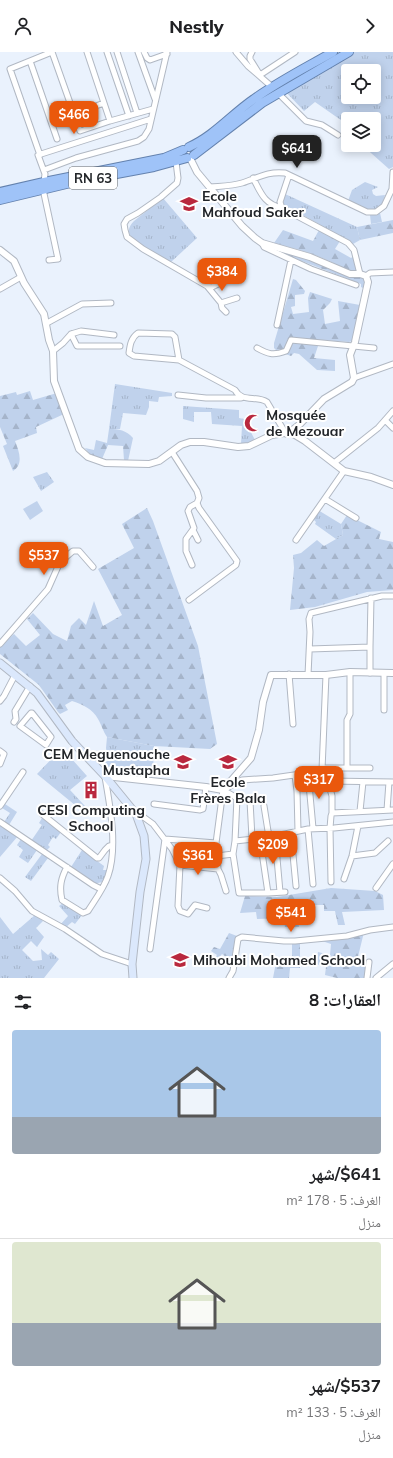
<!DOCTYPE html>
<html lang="ar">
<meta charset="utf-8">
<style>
:root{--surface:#fff;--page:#f2f2f2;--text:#202124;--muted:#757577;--line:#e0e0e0;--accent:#ea580c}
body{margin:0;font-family:Mulish,"Noto Naskh Arabic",sans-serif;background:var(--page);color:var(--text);direction:rtl;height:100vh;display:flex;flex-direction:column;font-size:15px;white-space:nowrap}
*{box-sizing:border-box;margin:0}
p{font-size:13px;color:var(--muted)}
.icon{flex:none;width:22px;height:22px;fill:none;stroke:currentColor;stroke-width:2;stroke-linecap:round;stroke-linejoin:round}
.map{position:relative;height:926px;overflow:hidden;direction:ltr}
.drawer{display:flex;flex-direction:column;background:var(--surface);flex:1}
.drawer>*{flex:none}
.tools{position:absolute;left:341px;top:12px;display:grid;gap:8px}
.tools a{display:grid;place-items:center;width:40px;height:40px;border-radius:4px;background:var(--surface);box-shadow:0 2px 10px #0003;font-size:20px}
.price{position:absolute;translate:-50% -34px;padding:0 9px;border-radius:8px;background:var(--accent);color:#fff;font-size:13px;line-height:26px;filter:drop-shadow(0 1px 2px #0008)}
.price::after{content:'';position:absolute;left:50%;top:24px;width:12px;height:9px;margin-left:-6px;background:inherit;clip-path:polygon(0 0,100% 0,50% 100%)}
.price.selected{background:#222;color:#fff}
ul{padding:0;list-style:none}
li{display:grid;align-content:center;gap:8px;height:212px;padding:0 12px}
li+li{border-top:1px solid var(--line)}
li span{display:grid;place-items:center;height:124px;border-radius:4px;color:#555}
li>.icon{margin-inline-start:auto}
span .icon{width:72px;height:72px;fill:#fffc;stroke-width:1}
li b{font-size:17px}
h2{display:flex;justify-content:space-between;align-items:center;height:48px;padding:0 12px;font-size:17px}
header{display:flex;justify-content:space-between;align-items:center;height:52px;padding:0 12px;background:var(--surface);font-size:18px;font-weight:800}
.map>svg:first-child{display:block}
.grass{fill:url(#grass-tufts);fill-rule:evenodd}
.forest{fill:url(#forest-firs)}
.pitch{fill:#c0d2ec}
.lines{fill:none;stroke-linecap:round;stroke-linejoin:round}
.minor-casing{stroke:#b1b8c3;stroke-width:7}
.tertiary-casing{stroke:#b1b8c3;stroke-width:8}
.secondary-casing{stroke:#b1b8c3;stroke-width:9}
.trunk-casing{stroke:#6482ae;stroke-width:10}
.minor{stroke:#fff;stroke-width:5}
.tertiary{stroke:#fff;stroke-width:6}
.secondary{stroke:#dbe8fc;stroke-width:7}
.trunk{stroke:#9fc3f8;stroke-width:8}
.labels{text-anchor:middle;stroke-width:4;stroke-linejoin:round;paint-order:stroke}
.shield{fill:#fff;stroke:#646669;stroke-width:1}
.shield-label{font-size:13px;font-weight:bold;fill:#222529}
.poi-label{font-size:14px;font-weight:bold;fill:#222529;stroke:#fff;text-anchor:start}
</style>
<header><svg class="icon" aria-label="forward" viewBox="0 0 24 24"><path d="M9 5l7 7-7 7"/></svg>Nestly<svg class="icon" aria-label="person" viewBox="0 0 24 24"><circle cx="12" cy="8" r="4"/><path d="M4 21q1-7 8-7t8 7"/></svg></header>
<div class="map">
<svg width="393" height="926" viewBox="0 0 393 926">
<defs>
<pattern id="grass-tufts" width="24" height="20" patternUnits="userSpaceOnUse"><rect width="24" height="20" fill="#c0d2ec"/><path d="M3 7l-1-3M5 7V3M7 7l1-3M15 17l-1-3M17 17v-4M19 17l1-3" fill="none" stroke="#a5b4ca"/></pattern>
<pattern id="forest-firs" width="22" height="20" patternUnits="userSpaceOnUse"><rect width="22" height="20" fill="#c0d2ec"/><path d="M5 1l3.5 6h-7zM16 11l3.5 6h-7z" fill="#a5b4ca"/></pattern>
</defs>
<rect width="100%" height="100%" fill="#eaf2fd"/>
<path class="grass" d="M341,0H393V115L389,117L362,93H374V67H348V73L315,50L304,59L284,38ZM348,19H374V45H348Z
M365,130L378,135L372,138L373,142L376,144L385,143L381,155C366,161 361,155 348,149L352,138Z
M285,142L357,175L360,188L353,192L349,189L283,152Z
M163,146L197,186L171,210C161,205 134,192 130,183C127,178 130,173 134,169Z
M380,161L382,170L371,172L370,163Z
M115,332L172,341V344L159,345L158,350L149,349V355L146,363L123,361L120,377H109Z
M183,354L239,358V366L244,367L255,388L249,391L241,392L242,374L212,372L211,360H194V370L183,367Z
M47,420L54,430L41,439L33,425Z
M318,458L341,472L343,483L336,487L315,472L316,470L312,466Z
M107,685L154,694L153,722L109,716L103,713L108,708L106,696Z
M62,696L87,724L70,738L85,754L81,758L37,722Z
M5,752L17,760L9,773L4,770L10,761L2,756Z
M42,766L61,780L56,787L53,785L48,793L50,795L46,799L31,789L42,773L39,771Z
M0,772L18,784L0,805Z
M21,787L37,798L28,811L19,805L23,798L17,793Z
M82,798L104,814L103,818H108L103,830L93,832L71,815Z
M42,802L48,806L31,829L25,825Z
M63,851L82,863L75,872L72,870L65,876L60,873L68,864L59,854Z
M35,863L43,869L36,876L44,885L37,895L31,889L22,898L33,909L42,908L41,897L48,903L51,900L59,907L44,926H0V865L13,882Z"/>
<path class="forest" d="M393,168V181L360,188L357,175Z
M283,178L313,189L319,178L340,189L335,197L351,206L354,204L358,220C347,220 339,213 329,209C312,201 293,196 274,191Z
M272,195L365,227V237L361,235V232L271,197Z
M293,227L296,228L305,239L304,242L295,243V254L291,255L293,262L309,260L308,246L310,240L332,247L330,251L323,258L325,272L340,269L338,249L360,253L354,288L349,290L320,288L314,306L335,308V319L317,318L299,302L294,301L291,304L277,299L274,296V291Z
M30,339L33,348L57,341L64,362L36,375L37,381L15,389C19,399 24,412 13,419L3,394L7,392L0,375V344L16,340L17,343Z
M109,377C119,377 126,378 133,386L128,409L124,408L123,394L108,393L102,407L90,402L85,396L94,398L96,388L107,391Z
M147,456L153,469L198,594L217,692L210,697L154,694L107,685C103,679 102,674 98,667C93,657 82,652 72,649L65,653L68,658L60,662L58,660L39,633L0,602V594L14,582L26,594L40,583L27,567L33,561L53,582L67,589L71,574L79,566L86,573L94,549L103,574L122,563L98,517L134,496L122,472Z
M347,463L381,480L379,487L393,490V538L367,540L315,555L290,558L294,516L293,503L301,501L317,488L324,494L343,483L341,472Z
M331,836L375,839L383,843L384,858L342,860L345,873H338L335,859H324V853H312V860L297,861L299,875H285L284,866L257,867L256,860L240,861L245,844L277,845Z
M364,880L357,909L368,911L365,926H337L325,923L326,915L316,912L318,900L330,903L331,892L322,889Z
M229,881L237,884L236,889L233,910L222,902L214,912L212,910L217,903L211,899L214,895L220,897Z
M292,891H300V916H290L289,926H273L277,905L292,906Z"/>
<path class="pitch" d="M37,449L43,459L30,468L23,457Z"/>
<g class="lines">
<g class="minor-casing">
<path id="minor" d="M87,0L110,69L153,57
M107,0L129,64
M117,0L137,61
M138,0L155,47
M144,0L147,6L150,8L167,2L166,0
M236,0L248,14L271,34
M252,0L250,4V7L260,23L295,0
M30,9L57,87
M278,41L306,69L322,73L338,83
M74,62L104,51
M40,103L10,17L52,0L80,79L110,69
M176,110L178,126L177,131L161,145L138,161L127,167L124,172L125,178L127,185L143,197L207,234L212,235L222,230L227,218L222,213L215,210L211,213
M44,118L76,106L138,89L144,85L149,77L167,0
M253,126C261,141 264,152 282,156L348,191L354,198L360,222
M44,130L45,122L38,103L151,67
M210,135C221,134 232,134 242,131C258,126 267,119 285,121L367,160H376L384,154L392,137L393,120
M43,137L58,207L49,208
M282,156L280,150L289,123
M262,191L264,195L311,217L356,233
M366,224L370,221L393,220
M207,234L221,251L237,246
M0,237L21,225
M221,251L222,256L226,260
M47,271L82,252L111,251
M277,273L291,208
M71,282L77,294H120
M257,296C268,302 273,304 286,299L291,288L374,296
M53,299L63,291L71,282L81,279L114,283
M179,308L175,285L172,282L138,281C131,286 130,293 129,301L134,304L179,308L235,338C242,351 256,343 267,350L286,382
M354,326L393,312
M178,343L206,346H241
M385,368L393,376
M172,400L197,439L199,446L197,451L199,456L237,509L236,513L189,548
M334,411L378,376L393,359
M325,447L356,466
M193,478L198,488
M296,488L344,419
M192,513L186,499V487L194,476L188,459L190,455L197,451
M0,592L48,537L60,510L73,499H79L93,515
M370,595L371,546
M310,597L370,595V621
M289,622L293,672
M384,622V658
M308,623L310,580L309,567L311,561L382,544H393
M0,649L4,644L15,623
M31,661H32L51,685L46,693L20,674Z
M14,670L16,667L15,659L30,634
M0,699L4,702L0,712
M322,716H347V668L350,662V620
M347,716H370
M322,718L326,623
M308,721L313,776
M295,723L297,739L298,779
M328,729L332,744V761L331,764L330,776L331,830
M225,737L242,728L273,726L308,721L322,723L328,729L393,730
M223,738L216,791L218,817L221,823L226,839
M223,738L237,746L250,749L252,786
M237,746L235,789L233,802L239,841H268L285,840
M154,752L200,758L203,757L206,735
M0,754L23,720
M264,754L268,779L271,785
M387,758L389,730
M360,759L363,730
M332,761L393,758
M42,762L97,806H99L105,798L109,794L112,793
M136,762L142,764L153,772L172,797L180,813L178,854L180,859L188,862L195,853L207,856
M0,770L93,833L101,837
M308,777L313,832
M291,782L296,834
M275,784L280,840
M260,787L268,841
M235,789L271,785L308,777L334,776L393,770
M217,804L233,802
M352,804L375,801L388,789
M180,813L218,817
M67,815C61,826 59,835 62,848L83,861L88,859C95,848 104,836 108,824C118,795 110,754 105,725
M0,826L15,839L32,859L65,877L102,902L132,912
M344,827L352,804L358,774
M376,836L393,812
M150,897L165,787L216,791
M229,926L233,919L238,887L242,885L284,889H295L347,884L370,878L393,875
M367,926L369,910
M376,926L393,912"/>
</g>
<g class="tertiary-casing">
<path id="tertiary" d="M190,106L197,120L242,174L255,186L262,191L310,205L350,222H360L366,224L368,230L355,290L350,303L354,326L352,330L324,347L300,372L290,380
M0,198L14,209L24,231L44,262L49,288L53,299L54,329L75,386L79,397L88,405L105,411L149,412L159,409L181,393L190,390H204L238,395L249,394L272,383L290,380L305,389L344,419L371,425L393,433
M105,724L206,735L223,738L251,706L259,678L263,650L271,623H326L350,620L393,621"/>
</g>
<g class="secondary-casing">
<path id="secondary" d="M0,611L37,641L72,689L105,724L136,762L144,784L146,807L140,840L132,912L133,926"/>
</g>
<g class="trunk-casing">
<path id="trunk" d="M189,95C214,84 232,62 254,47C279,29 307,15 333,0
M194,103L262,51L349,0
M0,140L44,130L164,106L183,98
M0,148L79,129L154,115L187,106"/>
</g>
<use href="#minor" class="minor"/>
<use href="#tertiary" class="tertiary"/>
<use href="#secondary" class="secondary"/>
<use href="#trunk" class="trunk"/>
</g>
<defs>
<g id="school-bare" transform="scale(1.38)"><path d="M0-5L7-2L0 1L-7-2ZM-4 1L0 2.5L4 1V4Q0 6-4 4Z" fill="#b9283e" stroke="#fff" stroke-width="2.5" paint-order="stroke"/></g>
<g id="mosque-bare" transform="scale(1.38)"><path d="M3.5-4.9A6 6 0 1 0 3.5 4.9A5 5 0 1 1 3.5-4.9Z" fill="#b9283e" stroke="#fff" stroke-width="2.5" paint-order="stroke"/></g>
<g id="building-bare" transform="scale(1.38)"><path d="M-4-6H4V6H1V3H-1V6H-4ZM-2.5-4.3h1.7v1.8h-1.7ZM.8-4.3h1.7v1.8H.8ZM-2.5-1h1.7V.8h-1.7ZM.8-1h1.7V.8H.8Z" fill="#b9283e" stroke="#fff" stroke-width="2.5" paint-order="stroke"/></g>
</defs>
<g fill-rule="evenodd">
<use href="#school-bare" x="189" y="152"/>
<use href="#mosque-bare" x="253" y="371"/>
<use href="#school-bare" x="183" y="710"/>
<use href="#school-bare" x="228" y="710"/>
<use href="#building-bare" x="91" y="738"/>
<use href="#school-bare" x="180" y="908"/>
</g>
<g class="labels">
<rect class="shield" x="69" y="115" width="48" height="22" rx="3"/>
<g class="shield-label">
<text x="93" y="131">RN 63</text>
</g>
<g class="poi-label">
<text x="202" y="149">Ecole<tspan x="202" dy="16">Mahfoud Saker</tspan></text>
<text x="266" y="368">Mosquée<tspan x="266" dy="16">de Mezouar</tspan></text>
<text x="170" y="707" text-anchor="end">CEM Meguenouche<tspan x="170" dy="16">Mustapha</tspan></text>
<text x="228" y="735" text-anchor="middle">Ecole<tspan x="228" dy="16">Frères Bala</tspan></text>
<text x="91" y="763" text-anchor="middle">CESI Computing<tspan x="91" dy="16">School</tspan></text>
<text x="193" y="913">Mihoubi Mohamed School</text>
</g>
</g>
</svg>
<div class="tools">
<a><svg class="icon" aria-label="locate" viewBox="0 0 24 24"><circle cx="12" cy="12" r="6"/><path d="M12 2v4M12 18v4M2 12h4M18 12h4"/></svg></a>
<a><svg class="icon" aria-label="layers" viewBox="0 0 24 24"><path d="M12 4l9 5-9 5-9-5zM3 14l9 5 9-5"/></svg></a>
</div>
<b class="price" style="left:74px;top:83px">$466</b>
<b class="price selected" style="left:297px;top:117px">$641</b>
<b class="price" style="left:222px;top:240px">$384</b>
<b class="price" style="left:44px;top:524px">$537</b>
<b class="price" style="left:319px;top:748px">$317</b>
<b class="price" style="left:273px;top:813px">$209</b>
<b class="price" style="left:198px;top:824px">$361</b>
<b class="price" style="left:291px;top:881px">$541</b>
</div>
<section class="drawer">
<h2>العقارات: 8<svg class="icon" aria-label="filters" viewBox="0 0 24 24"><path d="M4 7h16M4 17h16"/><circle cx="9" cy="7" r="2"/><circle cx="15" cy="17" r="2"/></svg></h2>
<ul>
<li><span style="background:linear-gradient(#a9c7e8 70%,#9aa5b1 0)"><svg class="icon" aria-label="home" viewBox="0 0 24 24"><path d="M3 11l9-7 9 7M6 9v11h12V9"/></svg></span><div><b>$641/شهر</b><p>الغرف: 5 · 178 m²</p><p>منزل</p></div></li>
<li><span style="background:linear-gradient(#dfe7d0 65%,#9aa5b1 0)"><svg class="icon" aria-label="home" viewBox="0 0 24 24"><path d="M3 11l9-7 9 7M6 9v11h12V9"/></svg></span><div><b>$537/شهر</b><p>الغرف: 5 · 133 m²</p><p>منزل</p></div></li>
</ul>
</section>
